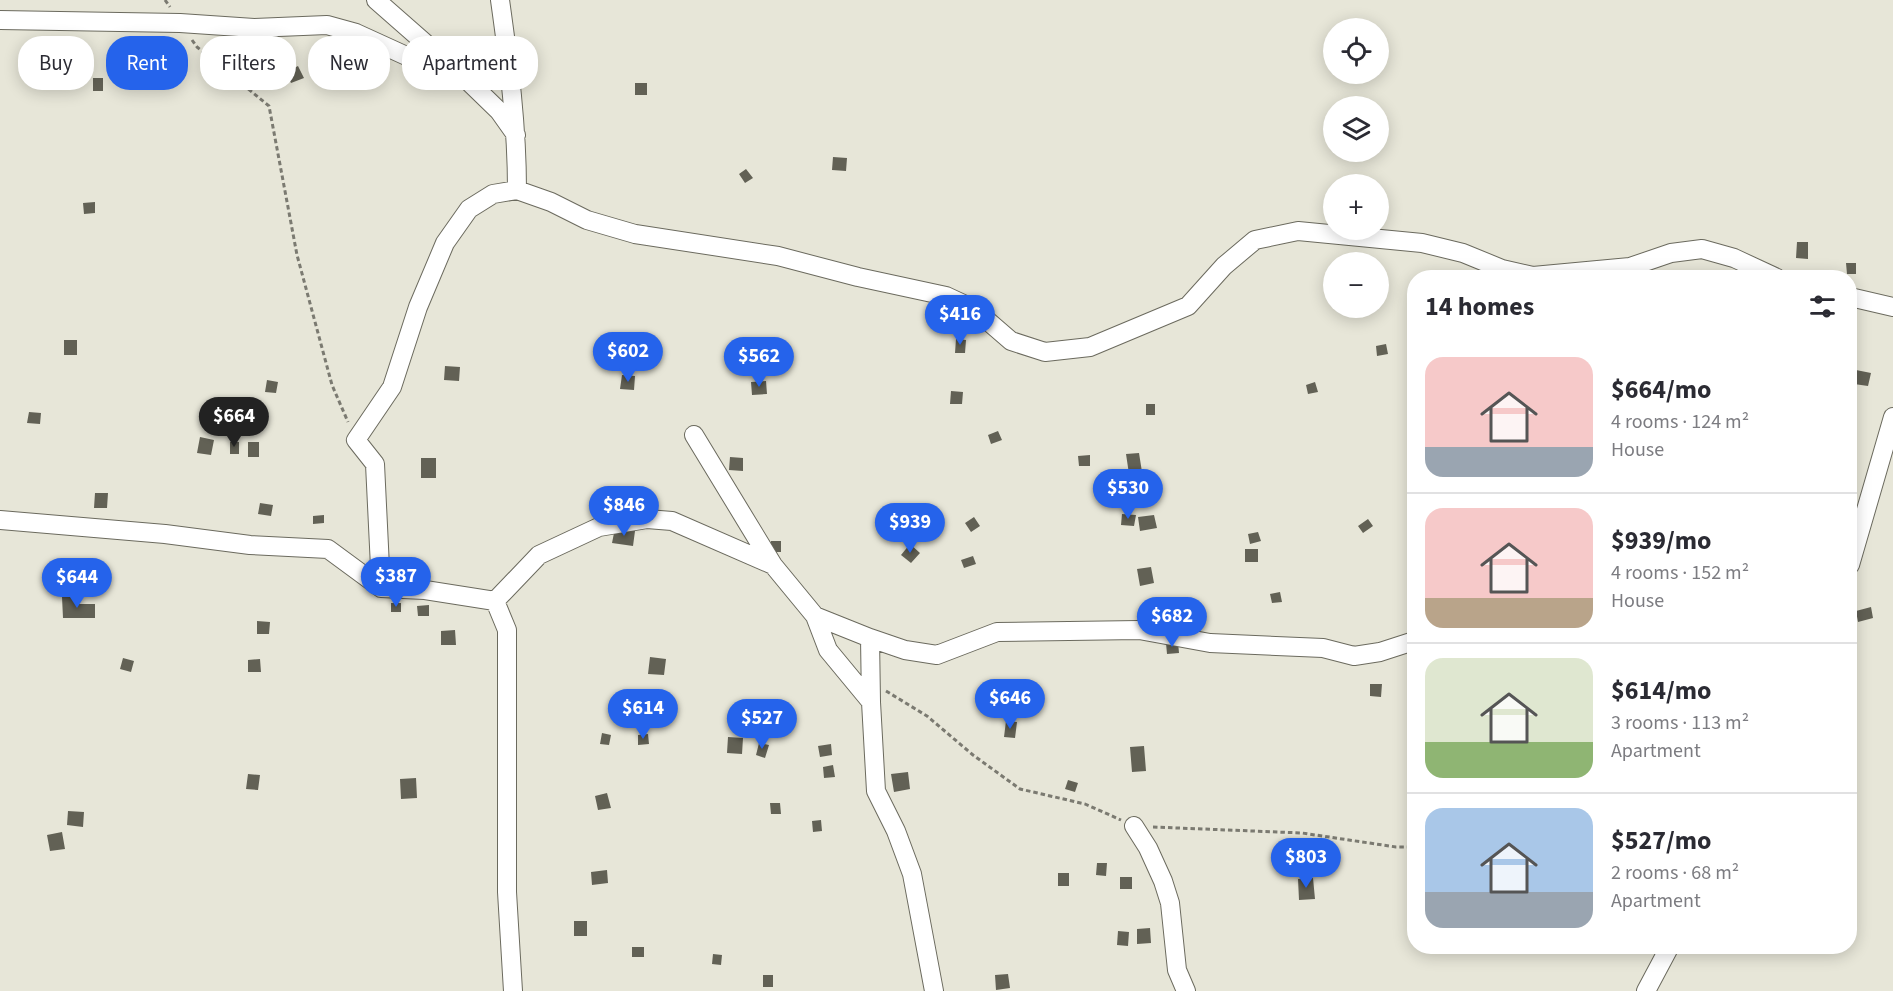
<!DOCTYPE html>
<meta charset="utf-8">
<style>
:root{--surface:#fff;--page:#f2f2f3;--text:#2b2b33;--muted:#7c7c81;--line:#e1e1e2;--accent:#2563eb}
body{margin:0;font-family:"Source Sans 3",sans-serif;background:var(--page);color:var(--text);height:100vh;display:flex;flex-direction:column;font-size:22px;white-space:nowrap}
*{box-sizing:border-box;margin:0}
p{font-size:20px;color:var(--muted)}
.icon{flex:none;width:33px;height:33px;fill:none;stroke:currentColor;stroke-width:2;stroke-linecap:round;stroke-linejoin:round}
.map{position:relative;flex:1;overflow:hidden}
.drawer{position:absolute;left:1407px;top:270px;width:450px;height:684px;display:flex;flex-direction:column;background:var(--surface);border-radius:24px;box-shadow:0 3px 15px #0003}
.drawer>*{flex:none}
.banner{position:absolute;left:18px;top:36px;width:570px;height:54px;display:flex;gap:12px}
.controls{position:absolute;left:1323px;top:18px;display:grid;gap:12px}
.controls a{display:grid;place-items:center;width:66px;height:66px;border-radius:50%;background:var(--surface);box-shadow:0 3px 15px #0003;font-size:30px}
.price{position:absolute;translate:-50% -51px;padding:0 14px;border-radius:21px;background:var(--accent);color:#fff;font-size:20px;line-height:39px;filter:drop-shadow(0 2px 3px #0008)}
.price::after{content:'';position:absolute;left:50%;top:36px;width:18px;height:14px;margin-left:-9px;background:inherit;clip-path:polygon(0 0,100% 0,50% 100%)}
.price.on{background:#222;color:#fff}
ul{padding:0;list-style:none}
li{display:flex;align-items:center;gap:18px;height:150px;padding:0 18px}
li+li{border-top:2px solid var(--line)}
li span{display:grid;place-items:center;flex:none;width:168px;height:120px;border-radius:18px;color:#555}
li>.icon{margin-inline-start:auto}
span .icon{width:72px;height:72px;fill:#fffc;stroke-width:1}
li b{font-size:26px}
h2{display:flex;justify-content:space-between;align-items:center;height:72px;padding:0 18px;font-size:26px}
.pill{padding:0 21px;border-radius:24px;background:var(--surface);box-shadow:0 3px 15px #0003;font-size:21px;line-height:54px}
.pill.on{background:var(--accent);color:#fff}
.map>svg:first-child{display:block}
.building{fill:#626155}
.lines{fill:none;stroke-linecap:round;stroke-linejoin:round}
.minor-casing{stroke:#6b6a5e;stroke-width:20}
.path{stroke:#7b7a71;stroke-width:3;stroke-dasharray:4.5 3;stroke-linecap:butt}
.minor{stroke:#fff;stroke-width:18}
</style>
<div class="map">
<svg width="1893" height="991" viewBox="0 0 1893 991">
<rect width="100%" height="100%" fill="#e7e6d8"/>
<path class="building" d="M298,66L304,78L291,83L286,72Z
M93,78H103V91H93Z
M635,83H647V95H635Z
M833,157L847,158L846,171L832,170Z
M746,169L753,178L745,183L739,174Z
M95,202V213L84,214L83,203Z
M1797,242H1808V259L1796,258Z
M1846,263H1856V274H1847Z
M956,339L966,340L965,353H955Z
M64,340H77V355H64Z
M1386,344L1388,354L1377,356L1376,346Z
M445,366L460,367L459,381L444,380Z
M1856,370L1871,373L1868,386L1854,384Z
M622,375L635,376L634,390L620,389Z
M267,380L278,382L276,393L265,392Z
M766,381L767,394L752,395L751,382Z
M1315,382L1318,392L1308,394L1306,385Z
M951,391L963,392L962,404H950Z
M1146,404H1155V415H1146Z
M29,412L41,413L40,424L27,423Z
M998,431L1002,440L991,444L988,435Z
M200,437L214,440L211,455L197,453Z
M230,442H239V454H230Z
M248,442H259V457H248Z
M1139,453L1142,472L1129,474L1126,454Z
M1090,455V466H1079L1078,456Z
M730,457L743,458V471L729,470Z
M421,458H436V478H421Z
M95,493H108L107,508H94Z
M260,503L273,505L271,516L258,514Z
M1122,514L1136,515L1134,526L1121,525Z
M324,515V523L313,524V516Z
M1154,515L1157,528L1140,531L1138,517Z
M974,517L980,526L971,532L965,523Z
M1368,519L1373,526L1363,533L1358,526Z
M615,528L635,531L633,546L612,543Z
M1258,532L1261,541L1250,544L1248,534Z
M771,541H781V552H771Z
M910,544L920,553L911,563L901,555Z
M1245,549H1258V562H1245Z
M973,556L976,564L964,568L961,560Z
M1151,567L1154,583L1140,586L1137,569Z
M1280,592L1282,602L1272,603L1270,594Z
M75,596L76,604H95V618H63L62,597Z
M391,603H401V612H391Z
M429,605V616H418L417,606Z
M1871,607L1873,618L1858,622L1856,611Z
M257,621L270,622L269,634H257Z
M455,630L456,645H441V631Z
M1178,642L1179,653L1167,654L1166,643Z
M650,657L666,659L664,675L648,674Z
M123,658L134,661L131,672L120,669Z
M260,659L261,672H248V660Z
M1370,684H1382L1381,697L1370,696Z
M1006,721L1017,722L1015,738L1004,737Z
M602,733L611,735L609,745L600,744Z
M648,734L649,744L638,745V735Z
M728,737L743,738L742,754L727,753Z
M759,743L769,745L765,758L756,755Z
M831,744L832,755L820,757L818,746Z
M1144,746L1146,771L1132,772L1130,747Z
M833,765L835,777L824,778L823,767Z
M908,772L910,789L894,792L891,774Z
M248,774L260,775L258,790L246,789Z
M416,778L417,798L401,799L400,779Z
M1068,780L1078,783L1075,792L1065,789Z
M607,793L611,808L598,810L595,796Z
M770,803H780L781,814H771Z
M68,811L84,812L83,827L67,825Z
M821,820L822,831L813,832L812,821Z
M62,832L65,849L50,851L47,835Z
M1097,863H1107L1106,876L1096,875Z
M607,870L608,883L592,885L591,872Z
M1058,873H1069V886H1058Z
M1120,877H1132V889H1120Z
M1313,878L1315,899L1299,900L1298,879Z
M574,921H587V936H574Z
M1150,928L1151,943L1137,944V929Z
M1118,931L1129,932L1128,946L1117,945Z
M632,947H644V957H632Z
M713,954L722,955L721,965L712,964Z
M1008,974L1010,988L996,990L995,975Z
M763,975H773V987H763Z"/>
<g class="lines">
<g class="minor-casing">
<path id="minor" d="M376,0L466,79C492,81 495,80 508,57
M500,0C509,64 517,125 517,190L551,202L587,220L635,234L778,256L858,277L946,296L974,309L1011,341L1045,352L1090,347L1188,306L1224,266L1255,240L1298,231L1422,243L1463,253L1502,269L1533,276L1630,267L1671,253L1702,249L1734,258L1777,278
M0,20L180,23L254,28L327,25L356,33L413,59L466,79L499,111L516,135
M1850,297L1893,307
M694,435L773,565L815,616L870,638L871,702
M0,520L165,534L250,545L328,549L381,588L425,590L495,601L507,630V892L513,991
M1850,565L1893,417
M381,588L375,464L356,440L392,387L418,307L445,243L469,209L493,194L517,190
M495,601L539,555L599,527L647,519L672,521L773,565
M815,616L828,650L871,702L876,791L896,831L912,874L934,991
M870,638L905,650L937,655L997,632L1139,630L1210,643L1323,648L1354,656L1380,652L1414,641
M1134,826L1148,848L1163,881L1170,903L1177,970L1186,991
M1646,991L1670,946"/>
</g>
<path class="path" d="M165,0L170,7
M192,40L197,47L269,106L297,255L332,385L348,422
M886,691L927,716L973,755L1020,789L1085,804L1121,820
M1153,827L1302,833L1396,847H1414"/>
<use href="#minor" class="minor"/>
</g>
</svg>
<div class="controls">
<a><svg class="icon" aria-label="locate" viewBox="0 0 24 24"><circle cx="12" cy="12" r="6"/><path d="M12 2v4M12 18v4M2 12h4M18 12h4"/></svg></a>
<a><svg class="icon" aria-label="layers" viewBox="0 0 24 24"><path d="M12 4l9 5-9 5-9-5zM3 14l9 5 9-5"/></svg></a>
<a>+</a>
<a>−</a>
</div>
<b class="price" style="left:960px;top:346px">$416</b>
<b class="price" style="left:628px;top:383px">$602</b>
<b class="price" style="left:759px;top:388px">$562</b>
<b class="price on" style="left:234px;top:448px">$664</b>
<b class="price" style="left:1128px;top:520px">$530</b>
<b class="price" style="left:624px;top:537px">$846</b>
<b class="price" style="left:910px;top:554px">$939</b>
<b class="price" style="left:396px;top:608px">$387</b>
<b class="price" style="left:77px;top:609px">$644</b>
<b class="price" style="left:1172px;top:648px">$682</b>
<b class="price" style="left:1010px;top:730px">$646</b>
<b class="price" style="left:643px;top:740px">$614</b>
<b class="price" style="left:762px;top:750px">$527</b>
<b class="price" style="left:1306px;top:889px">$803</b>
<div class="banner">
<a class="pill">Buy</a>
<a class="pill on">Rent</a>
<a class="pill">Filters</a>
<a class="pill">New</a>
<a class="pill">Apartment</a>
</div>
<section class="drawer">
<h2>14 homes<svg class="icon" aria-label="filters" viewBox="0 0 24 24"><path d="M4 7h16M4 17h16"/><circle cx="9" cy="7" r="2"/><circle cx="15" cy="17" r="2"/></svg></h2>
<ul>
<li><span style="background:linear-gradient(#f6c9c9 75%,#9aa5b1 0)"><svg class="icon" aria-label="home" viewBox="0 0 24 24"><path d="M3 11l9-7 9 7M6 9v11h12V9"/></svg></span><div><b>$664/mo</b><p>4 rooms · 124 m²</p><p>House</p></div></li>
<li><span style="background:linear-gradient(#f6c9c9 75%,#b9a48a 0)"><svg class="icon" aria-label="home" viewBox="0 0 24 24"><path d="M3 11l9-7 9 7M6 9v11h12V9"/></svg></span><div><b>$939/mo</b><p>4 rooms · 152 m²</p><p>House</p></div></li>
<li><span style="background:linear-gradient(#dfe7d0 70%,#8fb573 0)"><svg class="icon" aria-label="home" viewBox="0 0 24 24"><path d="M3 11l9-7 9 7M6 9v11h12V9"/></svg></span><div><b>$614/mo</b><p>3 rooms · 113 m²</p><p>Apartment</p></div></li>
<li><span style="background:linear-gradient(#a9c7e8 70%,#9aa5b1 0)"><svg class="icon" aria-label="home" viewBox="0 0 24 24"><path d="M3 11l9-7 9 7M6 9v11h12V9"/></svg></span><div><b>$527/mo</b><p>2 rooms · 68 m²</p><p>Apartment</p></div></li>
</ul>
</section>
</div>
